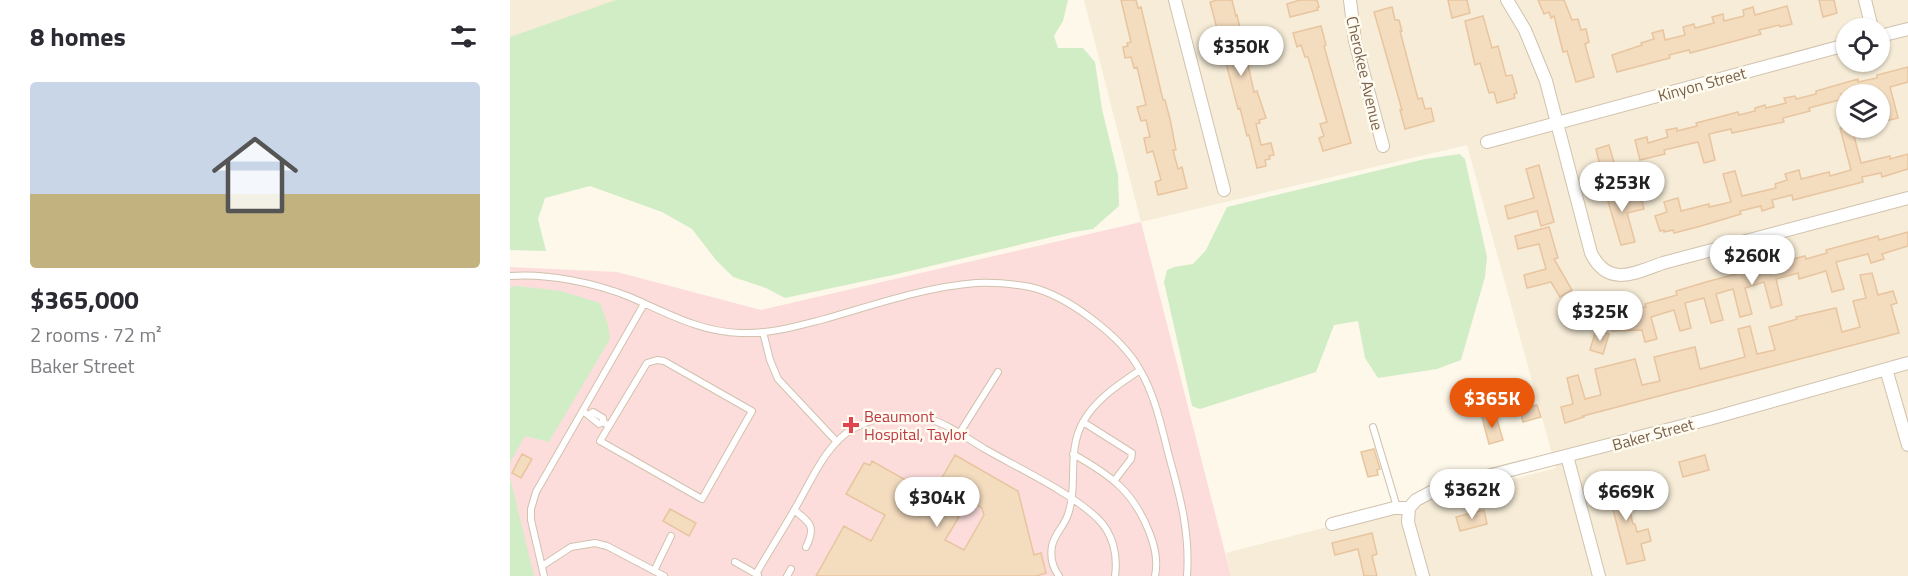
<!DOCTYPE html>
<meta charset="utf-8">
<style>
:root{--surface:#fff;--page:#f7f7f7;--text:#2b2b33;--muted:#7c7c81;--accent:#ea580c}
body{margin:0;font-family:"Titillium Web",sans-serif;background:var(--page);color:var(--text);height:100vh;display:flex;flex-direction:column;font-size:22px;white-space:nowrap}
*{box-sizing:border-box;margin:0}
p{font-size:20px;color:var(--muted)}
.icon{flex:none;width:33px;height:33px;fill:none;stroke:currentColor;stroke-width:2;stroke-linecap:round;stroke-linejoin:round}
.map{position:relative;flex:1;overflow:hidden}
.sheet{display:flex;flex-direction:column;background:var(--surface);width:510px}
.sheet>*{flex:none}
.tools{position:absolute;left:1326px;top:18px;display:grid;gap:12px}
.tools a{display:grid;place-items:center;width:54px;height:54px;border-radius:50%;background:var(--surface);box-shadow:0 2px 4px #0004;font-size:30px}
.price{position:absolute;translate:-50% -51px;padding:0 14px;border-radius:21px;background:#fff;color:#222;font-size:20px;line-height:39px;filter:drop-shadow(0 2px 3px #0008)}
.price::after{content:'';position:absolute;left:50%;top:36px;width:18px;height:14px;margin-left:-9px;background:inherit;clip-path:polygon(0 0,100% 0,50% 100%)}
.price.current{background:var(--accent);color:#fff}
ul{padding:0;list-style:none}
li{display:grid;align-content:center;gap:12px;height:318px;padding:0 30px}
li span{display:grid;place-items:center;height:186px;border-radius:6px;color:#555}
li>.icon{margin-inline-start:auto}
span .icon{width:108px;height:108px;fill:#fffc;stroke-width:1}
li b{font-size:26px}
h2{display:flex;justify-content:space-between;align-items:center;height:72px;padding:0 30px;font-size:26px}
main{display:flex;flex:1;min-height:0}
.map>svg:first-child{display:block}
.residential{fill:#f6ecd7;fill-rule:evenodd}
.medical{fill:#fcdddc}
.green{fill:#d0edc6}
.building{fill:#f4dcbf;stroke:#e8c59f;stroke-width:1.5;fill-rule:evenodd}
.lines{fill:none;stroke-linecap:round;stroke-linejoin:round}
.service-casing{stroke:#d1c2ad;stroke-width:8}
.minor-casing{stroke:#d1c2ad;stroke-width:14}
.service{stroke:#fff;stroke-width:6}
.minor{stroke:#fff;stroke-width:12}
.health-dot{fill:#e0444e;stroke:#fffbf1;stroke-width:2}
.labels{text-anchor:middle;stroke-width:5;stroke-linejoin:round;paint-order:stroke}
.street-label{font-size:16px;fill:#7a624b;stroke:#fffbf1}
.health-label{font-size:16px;fill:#be3a42;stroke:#fffbf1;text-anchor:start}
</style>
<main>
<section class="sheet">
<h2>8 homes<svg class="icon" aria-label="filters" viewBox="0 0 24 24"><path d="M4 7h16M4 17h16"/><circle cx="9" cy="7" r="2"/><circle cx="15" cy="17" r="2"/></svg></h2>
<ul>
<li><span style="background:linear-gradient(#c9d6e8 60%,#c2b280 0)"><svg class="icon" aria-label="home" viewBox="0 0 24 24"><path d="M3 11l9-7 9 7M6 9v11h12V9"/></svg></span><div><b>$365,000</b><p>2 rooms · 72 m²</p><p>Baker Street</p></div></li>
</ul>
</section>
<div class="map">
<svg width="1398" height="576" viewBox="0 0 1398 576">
<rect width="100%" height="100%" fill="#fdf8e9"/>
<path class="residential" d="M0,0H186L0,45Z
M574,0H1398V576H721L716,553L1046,468L957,145L631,222ZM1336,28H1370V62H1336ZM1336,94H1370V128H1336Z"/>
<path class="medical" d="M631,222L721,576H9L0,539V267L107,272L251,310Z"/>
<path class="green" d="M106,0H558L553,21L544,36L548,48H573L585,62L592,109L608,175L609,206L583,229L563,232L383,275L275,298L256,288L223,277L206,260L182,229L152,212L80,186L35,198L28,219L36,251L0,250V37Z
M950,154L955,159L977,257L975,277L951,360L927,369L868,378L855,358L848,321L824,325L806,372L690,409L682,406L654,282L657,270L664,267L683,264L696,250L717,207L915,159Z
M7,286L51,291L90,303L98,325L100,339L39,442L15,436L0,463V287Z
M0,477L24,576H0Z"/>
<path class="building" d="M611,0H626L628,8L631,7L653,100H655L660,119L666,150H663L668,169L672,167L677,188L648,195L645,182L651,180L643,151L637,153L634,138L640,137L636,120L631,121L627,107L636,105L627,67L624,68L621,57L615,58L613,47L618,46L617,43L621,42Z
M707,0H722L726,16L727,15L730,28L726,29L731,48L734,47L744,92L747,91L756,118L749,120L750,123L746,124L751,145L761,143L764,155L759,156L760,159L755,160L756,166L747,168L739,135L737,136L730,108L728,109L700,2Z
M790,0H807L809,7L807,8L808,10L780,17L777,4Z
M938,0H957L960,13L942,18Z
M1028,0H1054L1062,20L1068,19L1071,30L1076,29L1079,42L1075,44L1084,77L1066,82L1057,51L1053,52L1044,16L1041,18L1039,12L1034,14Z
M1309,0H1324L1327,13L1313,17Z
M1277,6L1282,24L1270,27L1269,25L1249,30L1251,34L1180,53L1179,50L1159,55L1160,58L1107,72L1102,55L1132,45L1131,43L1144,39L1142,33L1153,30L1155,40L1175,35L1173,27L1184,24L1185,28L1204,23L1202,17L1213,14L1214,21L1234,16L1233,10L1243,7L1245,15Z
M882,7L885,20H889L892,31H890L908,99L912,98L915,109L921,108L924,121L895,129L890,110H892L864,12Z
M973,16L982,48L988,46L996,76L1002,75L1007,93L1004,94L1005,98L987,103L984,92L979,93L970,63L965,65L955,21Z
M811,26L816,45L814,46L841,143L813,151L809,138L814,136L810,124L817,122L798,57H795L791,45L787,47L783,33Z
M1398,67V82L1380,87L1388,118L1376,121L1370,94H1331L1333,99L1299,108L1300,111L1273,118L1274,122L1222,133L1221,129L1199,134L1205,160L1194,163L1188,142L1154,150L1155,154L1130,160L1125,140L1137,137L1138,143L1158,137L1156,130L1167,128V131L1187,126L1186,123L1217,115L1228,112L1229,115L1245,111V108L1255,105L1256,108L1276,103L1274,98L1285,96L1286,99L1306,94V91L1348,79V82L1367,78V75Z
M1330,128H1342L1351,163L1380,156V159L1398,154V169L1372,177L1371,173L1352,177L1353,182L1283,200L1282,195L1262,200L1264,207L1252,211L1251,206L1230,211L1231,214L1191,226L1164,233L1163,230L1154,232V230L1150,231L1145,216L1157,212L1154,202L1168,198L1171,211L1199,204V207L1221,202L1213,174L1225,171L1232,196L1266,188L1265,184L1277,180L1275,174L1289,170L1291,179L1319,172L1320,176L1341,170Z
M1099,145L1105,166L1091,170L1086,149Z
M1029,165L1044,222L1031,226L1027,211L998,219L995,206L1024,198L1016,169Z
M1108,184L1113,201L1131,197L1134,209L1117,213L1125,242L1111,245L1094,188Z
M1039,227L1048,258L1044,259L1062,290L1050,297L1041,282L1017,288L1014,275L1036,269L1029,244L1008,249L1005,236Z
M1398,232V246L1372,254L1374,259L1361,263L1358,254L1326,262L1334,289L1322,292L1316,271L1289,279L1288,273L1266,279L1272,305L1261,308L1254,282L1235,288L1242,314L1230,317L1223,289L1206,294L1213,320L1201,323L1194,298L1175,303L1181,328L1170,331L1164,310L1141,317L1147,339L1135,342L1132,330L1102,331L1101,309L1136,307L1135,304L1167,295L1166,291L1196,282L1295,256L1296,259L1317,253L1316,250L1368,236L1369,240Z
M1362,273L1368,295L1383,291L1387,303L1381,305L1389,333L1073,416L1074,417L1055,423L1051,407L1063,404L1057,378L1068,375L1075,399L1091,395L1085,369L1125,359L1132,385L1150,381L1144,357L1185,347L1190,369L1235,357L1228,329L1240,326L1247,354L1265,350L1259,327L1287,319L1286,317L1326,308L1332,332L1350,327L1343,301L1356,298L1350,275Z
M1070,297L1089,307L1082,320L1063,309Z
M1086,330L1099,334L1093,354L1080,350Z
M1027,405L1031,417L1013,422L1010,410Z
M985,413L993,440L979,444L972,417Z
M864,449L870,469L867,470L868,475L858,477L851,452Z
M12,454L22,459L11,478L2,473Z
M445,455L508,491L524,555L531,553L536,573L526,576H306L334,526L361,541L375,515L336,494L354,463L360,465L362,461L422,495ZM455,497L472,508L474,515L454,550L435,540L449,517L445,515Z
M1195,455L1199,470L1173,477L1169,462Z
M1111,474L1123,524H1125L1127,532L1138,529L1141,541L1131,544L1135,560L1117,564L1095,478Z
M160,509L186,523L179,536L153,521Z
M974,510L977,524L950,531L946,517Z
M862,533L867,554L862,556L867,576H854L848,549L825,555L822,543Z"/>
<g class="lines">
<g class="service-casing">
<path id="service" d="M0,276C38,273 85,283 120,297C157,313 190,332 231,333C259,334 284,327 311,320C361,306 414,287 466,283C483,282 503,284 520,287C557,295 612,337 630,370C646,397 652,430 660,460C671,499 680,535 677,576
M253,332L260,360L268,379L327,442
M147,360L154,361L242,411L192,499L90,441L137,363Z
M73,411L89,424L93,422L99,426
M80,414L83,412L93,418V422
M573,422L622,453L621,459L604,481
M863,427L887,507
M449,434L488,372
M563,454C602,476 624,492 640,534C645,547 648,562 645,576
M284,510C301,523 306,527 296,547
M225,562L248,575
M32,566L61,547L85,543L97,546L154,576
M144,571L161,536
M246,574C258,553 271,533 283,512C300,484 315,444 344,428C367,416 393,412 419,419C438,424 458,439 475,449C508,468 560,492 587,518C603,533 608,555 605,576
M34,576L21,520V509L26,492L134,304
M277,576L281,569
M549,576C542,567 540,558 542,546C544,535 553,527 557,517C569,487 556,452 573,422C586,399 608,385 630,370"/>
</g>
<g class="minor-casing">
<path id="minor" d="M665,0L714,190
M840,0L845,41L873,146
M997,0L1015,30L1036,81L1081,253C1098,288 1125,273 1153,263L1398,198
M1355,0L1362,28
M1370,36L1398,29
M977,142L1336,45
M1376,369L1398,445
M1057,456L1089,576
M899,508L906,500L927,489L1199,419L1398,363
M899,508L898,522L913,576
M822,524L884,508H899"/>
</g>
<use href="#service" class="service"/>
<use href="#minor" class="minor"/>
</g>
<path class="health-dot" d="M338 416h6v6h6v6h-6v6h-6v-6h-6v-6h6z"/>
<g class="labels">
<g class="street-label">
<text transform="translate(855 73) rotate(77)" y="6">Cherokee Avenue</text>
<text transform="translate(1192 84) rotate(-15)" y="6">Kinyon Street</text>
<text transform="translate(1143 434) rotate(-15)" y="6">Baker Street</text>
</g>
<g class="health-label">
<text x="354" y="422">Beaumont<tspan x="354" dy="18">Hospital, Taylor</tspan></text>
</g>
</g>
</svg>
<div class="tools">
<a><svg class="icon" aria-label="locate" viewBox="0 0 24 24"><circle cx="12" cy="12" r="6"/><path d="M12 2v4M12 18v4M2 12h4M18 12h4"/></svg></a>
<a><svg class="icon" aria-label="layers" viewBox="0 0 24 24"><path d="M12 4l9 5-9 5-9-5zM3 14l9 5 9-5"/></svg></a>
</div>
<b class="price" style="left:731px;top:77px">$350K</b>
<b class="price" style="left:1112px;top:213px">$253K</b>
<b class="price" style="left:1242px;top:286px">$260K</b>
<b class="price" style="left:1090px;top:342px">$325K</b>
<b class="price current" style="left:982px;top:429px">$365K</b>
<b class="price" style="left:962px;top:520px">$362K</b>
<b class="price" style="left:1116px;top:522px">$669K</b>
<b class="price" style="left:427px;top:528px">$304K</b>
</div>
</main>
